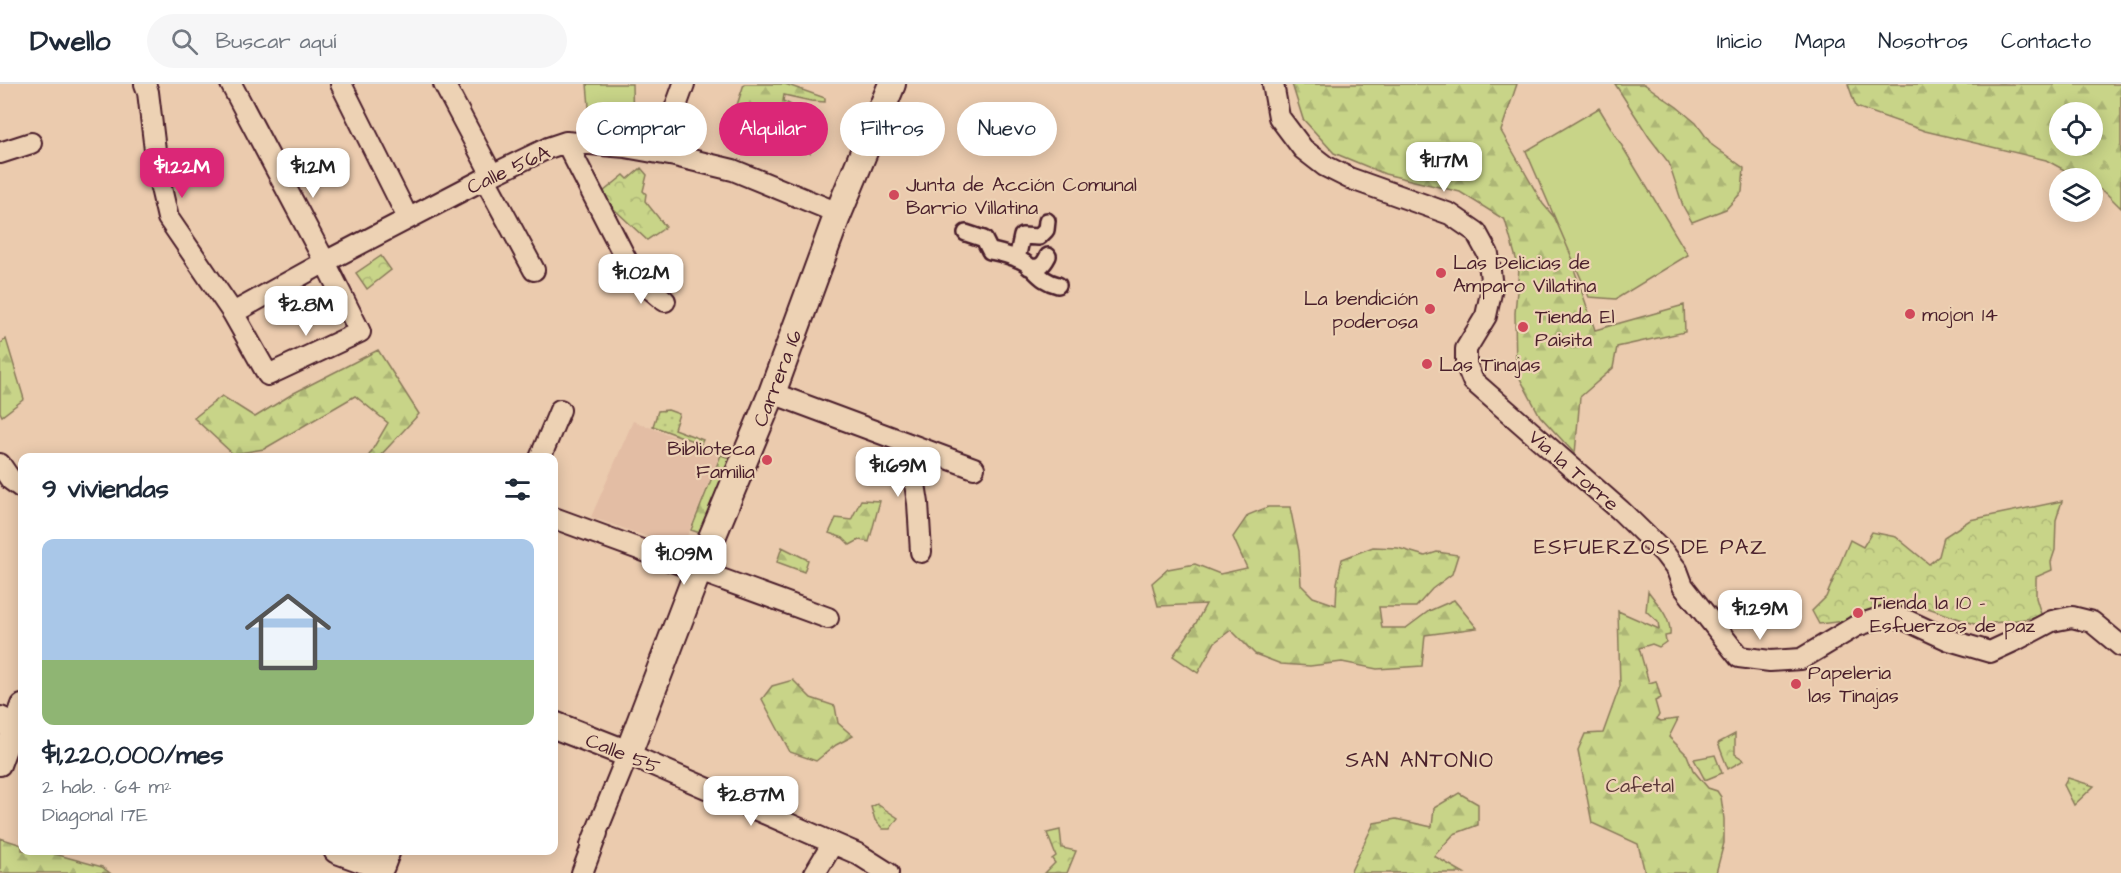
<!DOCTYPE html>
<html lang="es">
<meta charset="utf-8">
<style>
:root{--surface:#fff;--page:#f6f6f7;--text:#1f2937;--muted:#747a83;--line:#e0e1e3;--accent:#db2777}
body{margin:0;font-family:"Architects Daughter",sans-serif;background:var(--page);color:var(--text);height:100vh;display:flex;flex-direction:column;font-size:22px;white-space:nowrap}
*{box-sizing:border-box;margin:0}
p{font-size:20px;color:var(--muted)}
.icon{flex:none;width:33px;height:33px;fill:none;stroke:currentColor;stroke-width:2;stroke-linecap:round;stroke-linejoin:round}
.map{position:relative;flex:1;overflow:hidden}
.details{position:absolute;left:18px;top:369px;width:540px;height:402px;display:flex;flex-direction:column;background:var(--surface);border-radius:12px;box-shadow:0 3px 15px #0003}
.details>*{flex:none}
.hud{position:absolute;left:576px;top:18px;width:570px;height:54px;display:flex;gap:12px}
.fabs{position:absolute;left:2049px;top:18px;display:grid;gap:12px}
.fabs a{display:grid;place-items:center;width:54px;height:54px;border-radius:50%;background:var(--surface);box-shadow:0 3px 15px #0003;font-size:30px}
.price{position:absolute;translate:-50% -51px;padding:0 14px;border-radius:12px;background:#fff;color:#222;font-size:20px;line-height:39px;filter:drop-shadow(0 2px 3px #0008)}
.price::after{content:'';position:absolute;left:50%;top:36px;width:18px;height:14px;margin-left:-9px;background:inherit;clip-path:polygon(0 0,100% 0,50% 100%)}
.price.on{background:var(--accent);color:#fff}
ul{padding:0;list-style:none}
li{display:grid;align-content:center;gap:12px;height:318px;padding:0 24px}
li+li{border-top:2px solid var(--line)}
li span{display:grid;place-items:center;height:186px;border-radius:12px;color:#555}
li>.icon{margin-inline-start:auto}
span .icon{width:108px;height:108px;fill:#fffc;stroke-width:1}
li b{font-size:26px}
h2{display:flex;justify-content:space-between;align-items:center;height:72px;padding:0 24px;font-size:26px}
.tag{padding:0 21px;border-radius:27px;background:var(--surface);box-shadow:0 3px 15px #0003;font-size:21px;line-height:54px}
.tag.on{background:var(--accent);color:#fff}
header{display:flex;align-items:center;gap:36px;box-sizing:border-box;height:84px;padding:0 30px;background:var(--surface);border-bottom:2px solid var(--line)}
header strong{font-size:28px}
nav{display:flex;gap:33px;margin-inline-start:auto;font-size:21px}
.search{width:420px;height:54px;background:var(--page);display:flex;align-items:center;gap:15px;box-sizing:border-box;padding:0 21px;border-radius:33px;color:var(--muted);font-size:22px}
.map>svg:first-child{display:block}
.built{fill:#e3bda4}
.grass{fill:url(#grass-dots);stroke:#897a5a;stroke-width:1.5}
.forest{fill:url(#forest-firs);stroke:#897a5a;stroke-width:1.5;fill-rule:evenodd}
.park{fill:url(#park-crowns);stroke:#897a5a;stroke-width:1.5}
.pitch{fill:#c8d488;stroke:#897a5a;stroke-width:1.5}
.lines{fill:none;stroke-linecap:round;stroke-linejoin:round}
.pedestrian-casing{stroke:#4a1f2b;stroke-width:20}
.minor-casing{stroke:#4a1f2b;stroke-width:24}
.tertiary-casing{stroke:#4a1f2b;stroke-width:30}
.pedestrian{stroke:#edd2b4;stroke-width:15}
.minor{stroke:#edd2b4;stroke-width:20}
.tertiary{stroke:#edd2b4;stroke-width:26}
.poi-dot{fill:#d1495b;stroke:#edd2b4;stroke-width:2}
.labels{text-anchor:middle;stroke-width:4.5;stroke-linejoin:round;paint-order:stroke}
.street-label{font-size:20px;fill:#4a1f2b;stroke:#edd2b4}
.poi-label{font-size:20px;fill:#4a1f2b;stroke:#edd2b4;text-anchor:start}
.park-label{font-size:20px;fill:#5d3a39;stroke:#edd2b4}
.neighbourhood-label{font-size:21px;letter-spacing:1.5px;fill:#4a1f2b;stroke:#edd2b4}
</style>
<header>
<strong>Dwello</strong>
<div class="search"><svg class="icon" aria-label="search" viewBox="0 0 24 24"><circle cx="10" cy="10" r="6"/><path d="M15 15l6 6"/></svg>Buscar aquí</div>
<nav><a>Inicio</a><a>Mapa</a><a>Nosotros</a><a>Contacto</a></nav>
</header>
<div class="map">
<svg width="2121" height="789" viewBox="0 0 2121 789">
<defs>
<pattern id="grass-dots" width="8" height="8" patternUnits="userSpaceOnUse" patternTransform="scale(1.5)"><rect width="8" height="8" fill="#c8d488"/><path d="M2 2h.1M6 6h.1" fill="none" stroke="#adb676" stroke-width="1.8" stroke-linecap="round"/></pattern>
<pattern id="forest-firs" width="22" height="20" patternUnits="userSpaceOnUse" patternTransform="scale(1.5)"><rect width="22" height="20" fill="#c8d488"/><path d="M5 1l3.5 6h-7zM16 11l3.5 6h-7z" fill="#adb676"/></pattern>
<pattern id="park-crowns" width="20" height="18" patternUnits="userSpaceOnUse" patternTransform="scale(1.5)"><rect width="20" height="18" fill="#c8d488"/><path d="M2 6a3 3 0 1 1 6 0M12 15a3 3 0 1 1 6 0" fill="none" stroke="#adb676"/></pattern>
</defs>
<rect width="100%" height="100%" fill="#ebcbae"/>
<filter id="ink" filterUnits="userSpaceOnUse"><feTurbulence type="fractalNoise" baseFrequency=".0167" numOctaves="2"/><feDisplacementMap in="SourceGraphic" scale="12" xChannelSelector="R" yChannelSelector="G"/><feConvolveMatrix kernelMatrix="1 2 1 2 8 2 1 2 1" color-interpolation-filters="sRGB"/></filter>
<g filter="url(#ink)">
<path class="built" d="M633,337L720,370L682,465L591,433Z"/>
<path class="grass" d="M668,326L679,330L674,345L703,356L701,360L653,342L658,327Z
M2068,694L2094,702L2074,721L2064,701Z
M877,720L898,734L890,745H883L875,736L871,723Z"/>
<path class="forest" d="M744,0H785L825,14V18L811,17L784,11L783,17L791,21L785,44L815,56L810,69L775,55V46L772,45L773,35L736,24Z
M1292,0H1517L1501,47L1543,120L1566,147L1575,188L1595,246L1684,221L1685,248L1617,263L1613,284L1580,313L1575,370L1540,332L1516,287L1515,229L1519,185L1505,136L1460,108L1385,90L1334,69L1303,35Z
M1615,0H1644L1677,23L1696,39L1712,61L1744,84L1742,108L1726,125L1692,138L1683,122L1669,79L1649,53Z
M1848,0H2121V124L2106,109L2093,102L2092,94H2079L2046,76L1925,47L1856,23ZM2060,28H2092V62H2060Z
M6,255L24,315L2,332L0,328V260Z
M378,266L419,330L379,373H368L388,339L355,312L264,365L233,370L194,334L222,312L255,333L294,309Z
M721,371L732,375L703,450L691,446Z
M861,416L880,417L869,458L859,456L850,461L843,454L829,449L836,434L851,436Z
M1268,423H1290L1299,467L1301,501L1313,513L1336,521L1337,499L1342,475L1373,463L1398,464L1425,472L1437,468L1458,471L1452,490L1432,505L1416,523H1379L1382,544H1406L1429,527L1454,516L1477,544L1425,551L1422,582L1377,585L1342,578L1310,582L1281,580L1255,570L1231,546L1215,558L1198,589L1173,572L1196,539L1206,520L1158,522L1152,499L1168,485L1195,480L1220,490L1247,484L1233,453L1248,431Z
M782,463L808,476L804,488L777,478Z
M1648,507C1657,519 1672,535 1670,551L1665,552L1666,558L1659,563L1652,560L1639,564L1649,599L1656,597L1661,614L1655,617L1659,631L1657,635L1661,637L1678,635L1669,653L1687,671L1693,686L1708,704L1717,707L1721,713L1724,735V759L1716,789H1645L1638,760L1592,739L1578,666L1585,650L1603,649L1620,602L1618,527L1659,545L1658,538L1646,527Z
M793,596L811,614L835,622L838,639L853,652L836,661L816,677L790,668L762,615L772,602Z
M1459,709L1478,720V741L1454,750L1434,772L1464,789H1350L1374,739L1396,735L1432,743L1434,724Z
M0,754L22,761V766L44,767L102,783L110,789H0Z"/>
<path class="park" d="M641,84L647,91L643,107L646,110L645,117L666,143L647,156L614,125L603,108L624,91L628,95Z
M381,172L391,186L367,205L356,189Z
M2062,417L2056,436L2055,466L2051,478L2052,486L2036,493V514L2042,533L1977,541L1928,524H1885L1854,536L1819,540L1812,527L1826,513L1850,456L1863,463L1872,448L1896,453L1929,480L1939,472L1944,453L1970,436Z
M1735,650V670L1744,676L1728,685L1718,659Z
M1715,671L1722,689L1705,696L1694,675Z
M1060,746L1062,764L1076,767L1067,789H1045L1055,779L1052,775L1056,772L1047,749Z"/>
<path class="pitch" d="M587,0H632L633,46L591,45Z
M1599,24L1688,171L1616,215L1589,213L1526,67Z"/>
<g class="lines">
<g class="pedestrian-casing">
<path id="pedestrian" d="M966,149L984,155L990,167C998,168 1015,173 1022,177C1037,185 1038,196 1058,201
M1017,175L1022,152L1039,153L1046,146L1047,137
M1029,183C1040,184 1043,182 1048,172"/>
</g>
<g class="minor-casing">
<path id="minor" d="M145,0L148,8L158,91L168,134L233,229L268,291L360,248L325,178L231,0
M341,0L408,134
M444,0L492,91
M1273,0L1279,33L1303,65L1325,82L1349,94L1450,130L1476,148L1488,170L1492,204L1486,232L1466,265V280L1473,297L1620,426L1664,469L1677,486L1683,502L1739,573L1770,577L1801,575L1856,542L1889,531L1908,537L1949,556L1990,568L2018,555L2052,537L2072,533L2092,538L2121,562
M566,58L629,181L641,197L665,217
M0,69L31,59
M659,69L684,0
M485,95L534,186
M233,229L325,178L492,91L548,64L566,58L625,63L675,72L733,86L838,129
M772,309L974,384
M917,363L913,387L918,419L921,468
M540,374L560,326
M0,380L11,396L22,404
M554,434L828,534
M0,681L22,621
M591,761L628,670L858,770L888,789
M582,789L597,749
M815,789L833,759"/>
</g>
<g class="tertiary-casing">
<path id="tertiary" d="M0,636L22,646
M554,641L628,670L698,487L772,309L836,135L892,0
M337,766L381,782L387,766"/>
</g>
<use href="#pedestrian" class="pedestrian"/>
<use href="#minor" class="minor"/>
<use href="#tertiary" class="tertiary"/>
</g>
</g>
<g class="poi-dot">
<circle cx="894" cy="111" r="6"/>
<circle cx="1441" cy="189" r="6"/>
<circle cx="1430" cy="225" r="6"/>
<circle cx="1910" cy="230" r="6"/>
<circle cx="1523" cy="243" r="6"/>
<circle cx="1427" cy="280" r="6"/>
<circle cx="767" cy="376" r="6"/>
<circle cx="1858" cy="529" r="6"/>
<circle cx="1796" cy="600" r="6"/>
</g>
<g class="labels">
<g class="street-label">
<text transform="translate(508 85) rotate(-25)" y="7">Calle 56A</text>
<text transform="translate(777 294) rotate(-69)" y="7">Carrera 16</text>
<text transform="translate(1574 386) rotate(41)" y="7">Via la Torre</text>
<text transform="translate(623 669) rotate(22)" y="7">Calle 55</text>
</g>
<g class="poi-label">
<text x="906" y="107">Junta de Acción Comunal<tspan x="906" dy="23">Barrio Villatina</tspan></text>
<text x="1453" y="185">Las Delicias de<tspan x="1453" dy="23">Amparo Villatina</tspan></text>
<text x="1418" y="221" text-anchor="end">La bendición<tspan x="1418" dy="23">poderosa</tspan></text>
<text x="1922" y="237">mojon 14</text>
<text x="1535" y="239">Tienda El<tspan x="1535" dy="23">Paisita</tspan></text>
<text x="1439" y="287">Las Tinajas</text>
<text x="755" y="371" text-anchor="end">Biblioteca<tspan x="755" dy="23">Familia</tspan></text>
<text x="1870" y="525">Tienda la 10 -<tspan x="1870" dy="23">Esfuerzos de paz</tspan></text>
<text x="1808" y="595">Papeleria<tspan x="1808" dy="23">las Tinajas</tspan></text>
</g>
<g class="park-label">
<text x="1640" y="708">Cafetal</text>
</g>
<g class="neighbourhood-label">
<text x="1651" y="470">ESFUERZOS DE PAZ</text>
<text x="1420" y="683">SAN ANTONIO</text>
</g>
</g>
</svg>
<div class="fabs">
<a><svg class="icon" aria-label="locate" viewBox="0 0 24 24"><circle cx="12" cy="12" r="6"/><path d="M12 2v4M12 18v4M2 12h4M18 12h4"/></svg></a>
<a><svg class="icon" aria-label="layers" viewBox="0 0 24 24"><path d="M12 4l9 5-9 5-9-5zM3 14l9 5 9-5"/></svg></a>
</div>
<b class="price" style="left:1444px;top:109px">$1.17M</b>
<b class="price on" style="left:182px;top:115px">$1.22M</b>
<b class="price" style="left:313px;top:115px">$1.2M</b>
<b class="price" style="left:641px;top:221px">$1.02M</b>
<b class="price" style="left:306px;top:253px">$2.8M</b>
<b class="price" style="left:898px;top:414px">$1.69M</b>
<b class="price" style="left:684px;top:502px">$1.09M</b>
<b class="price" style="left:1760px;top:557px">$1.29M</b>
<b class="price" style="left:751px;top:743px">$2.87M</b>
<div class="hud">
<a class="tag">Comprar</a>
<a class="tag on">Alquilar</a>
<a class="tag">Filtros</a>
<a class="tag">Nuevo</a>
</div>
<section class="details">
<h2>9 viviendas<svg class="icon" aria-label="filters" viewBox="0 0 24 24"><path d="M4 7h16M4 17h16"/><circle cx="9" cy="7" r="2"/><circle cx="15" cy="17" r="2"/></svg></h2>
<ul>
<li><span style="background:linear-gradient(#a9c7e8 65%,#8fb573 0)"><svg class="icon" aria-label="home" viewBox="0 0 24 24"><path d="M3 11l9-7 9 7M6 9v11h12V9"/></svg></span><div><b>$1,220,000/mes</b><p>2 hab. · 64 m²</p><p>Diagonal 17E</p></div></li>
</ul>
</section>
</div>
